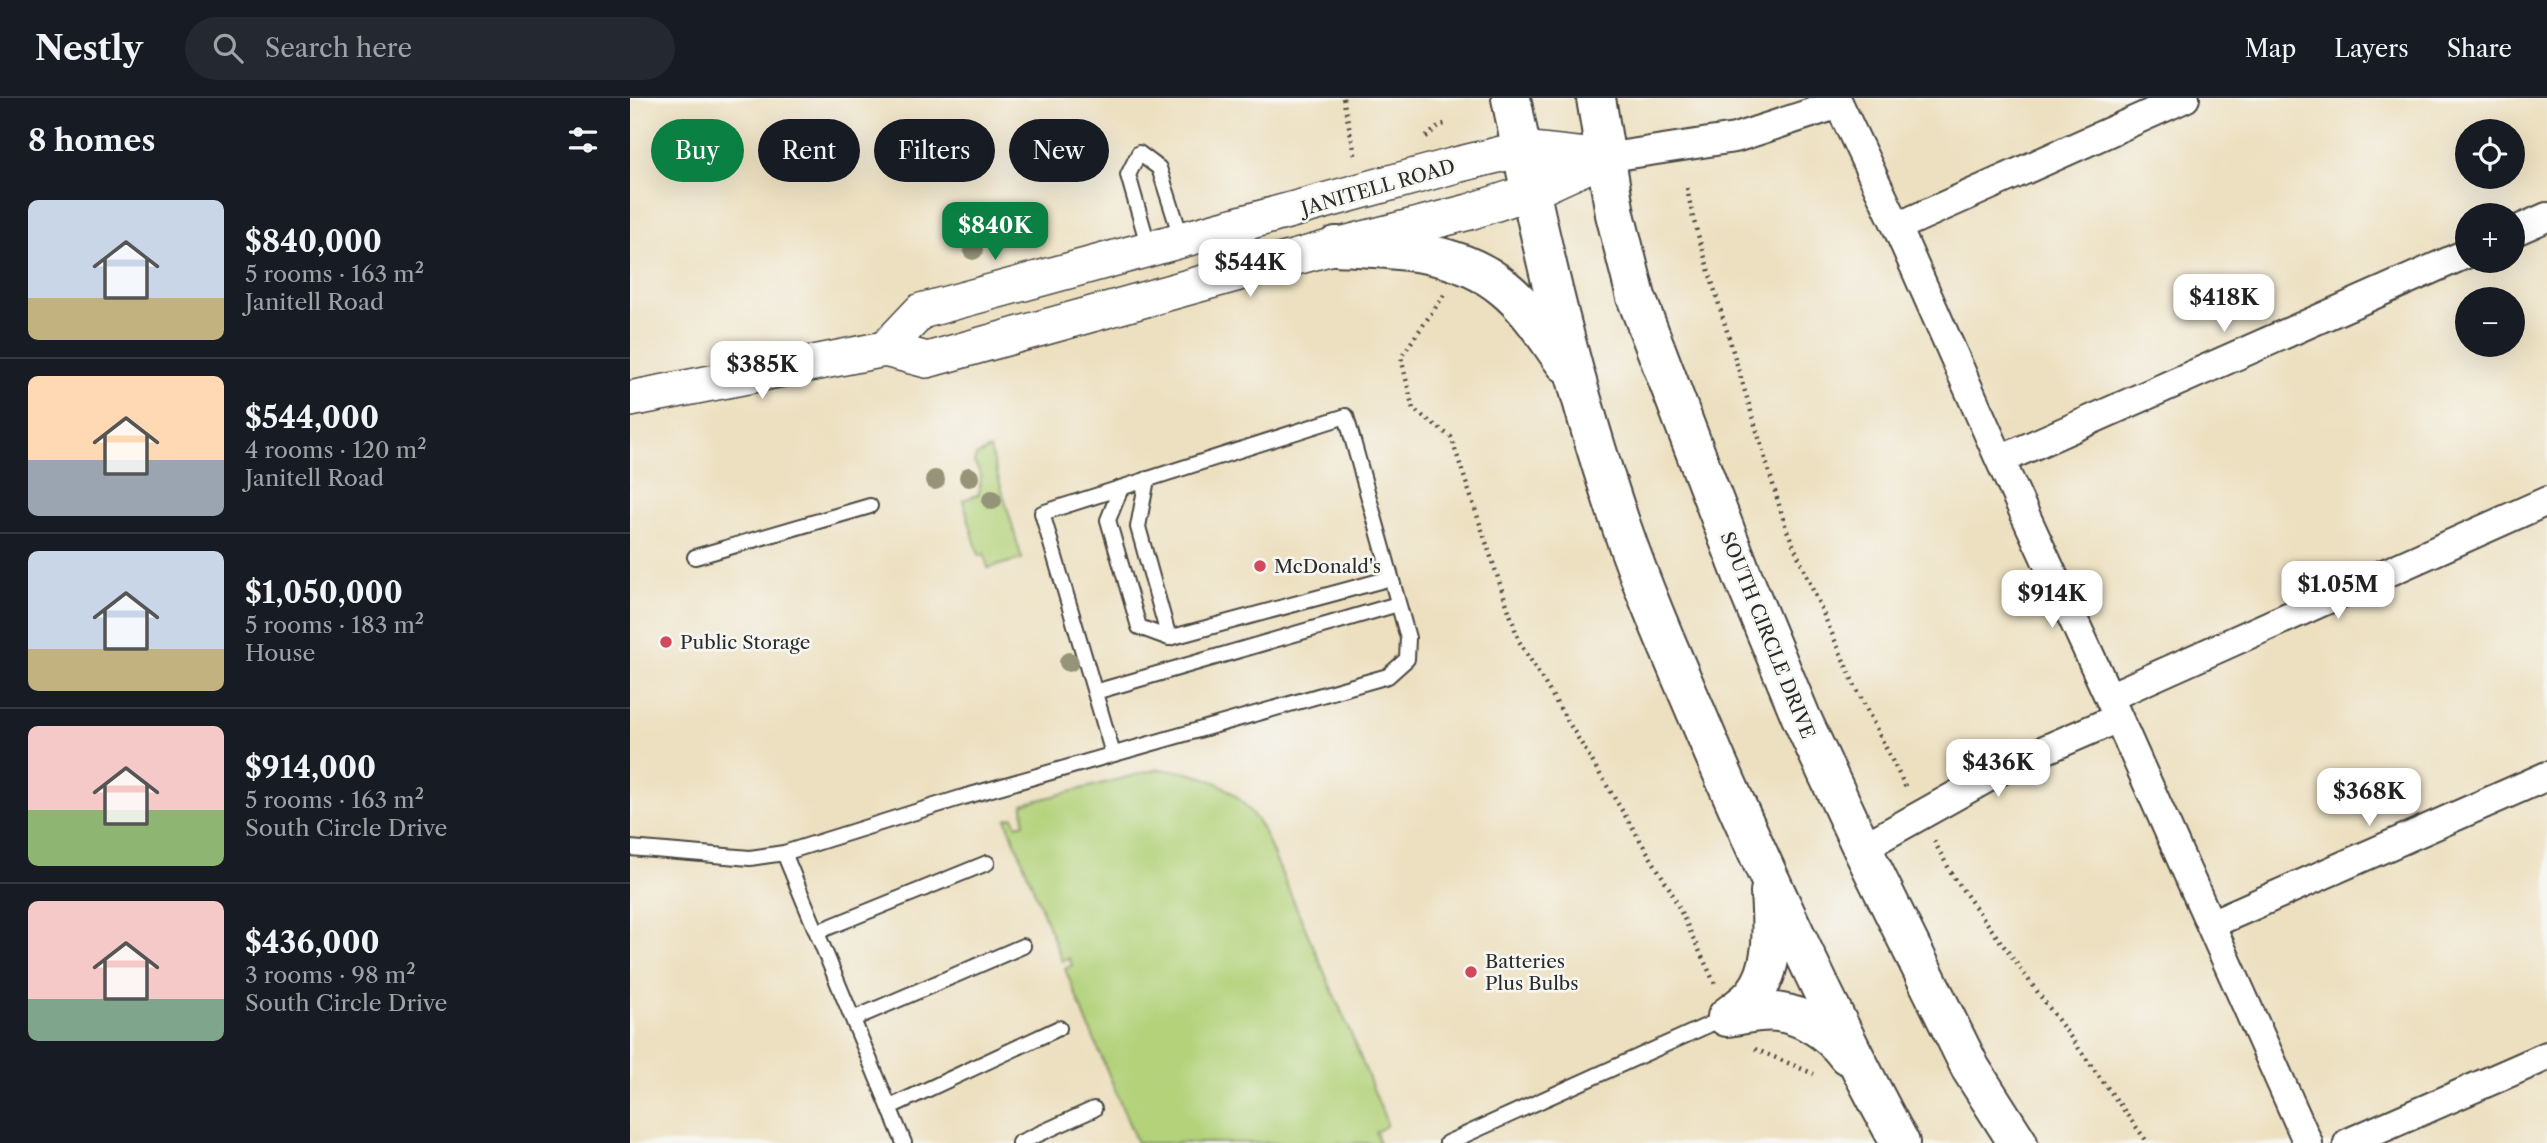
<!DOCTYPE html>
<meta charset="utf-8">
<style>
:root{--surface:#171b24;--page:#242831;--text:#f1f3f6;--muted:#9ea1a6;--line:#363941;--accent:#0b8043}
body{margin:0;font-family:"Libre Caslon Text",serif;background:var(--page);color:var(--text);height:100vh;display:flex;flex-direction:column;font-size:26px;white-space:nowrap}
*{box-sizing:border-box;margin:0}
p{font-size:23px;color:var(--muted)}
.icon{flex:none;width:38px;height:38px;fill:none;stroke:currentColor;stroke-width:2;stroke-linecap:round;stroke-linejoin:round}
.map{position:relative;flex:1;overflow:hidden}
.drawer{display:flex;flex-direction:column;background:var(--surface);width:630px}
.drawer>*{flex:none}
.top-card{position:absolute;left:21px;top:21px;width:665px;height:63px;display:flex;gap:14px}
.controls{position:absolute;left:1825px;top:21px;display:grid;gap:14px}
.controls a{display:grid;place-items:center;width:70px;height:70px;border-radius:50%;background:var(--surface);box-shadow:0 7px 28px #0002;font-size:35px}
.price{position:absolute;translate:-50% -60px;padding:0 16px;border-radius:14px;background:#fff;color:#222;font-size:23px;line-height:46px;filter:drop-shadow(0 2px 4px #0008)}
.price::after{content:'';position:absolute;left:50%;top:42px;width:21px;height:16px;margin-left:-10px;background:inherit;clip-path:polygon(0 0,100% 0,50% 100%)}
.price.active{background:var(--accent);color:#fff}
ul{padding:0;list-style:none}
li{display:flex;align-items:center;gap:21px;height:175px;padding:0 28px}
li+li{border-top:2px solid var(--line)}
li span{display:grid;place-items:center;flex:none;width:196px;height:140px;border-radius:10px;color:#555}
li>.icon{margin-inline-start:auto}
span .icon{width:84px;height:84px;fill:#fffc;stroke-width:1}
li b{font-size:30px}
h2{display:flex;justify-content:space-between;align-items:center;height:84px;padding:0 28px;font-size:30px}
.pill{padding:0 24px;border-radius:32px;background:var(--surface);box-shadow:0 7px 28px #0002;font-size:24px;line-height:63px}
.pill.active{background:var(--accent);color:#fff}
header{display:flex;align-items:center;gap:42px;box-sizing:border-box;height:98px;padding:0 35px;background:var(--surface);border-bottom:2px solid var(--line)}
header strong{font-size:33px}
nav{display:flex;gap:38px;margin-inline-start:auto;font-size:24px}
.search{width:490px;height:63px;background:var(--page);display:flex;align-items:center;gap:18px;box-sizing:border-box;padding:0 24px;border-radius:38px;color:var(--muted);font-size:26px}
main{display:flex;flex:1;min-height:0}
.map>svg:first-child{display:block}
.green{fill:#b3d27a;stroke:#6f7e52;stroke-width:2}
.lines{fill:none;stroke-linecap:round;stroke-linejoin:round}
.service-casing{stroke:#484641;stroke-width:18}
.minor-casing{stroke:#484641;stroke-width:32}
.tertiary-casing{stroke:#484641;stroke-width:38}
.primary-casing{stroke:#484641;stroke-width:42}
.path{stroke:#484641;stroke-width:4.5;stroke-dasharray:2 5;stroke-linecap:butt}
.service{stroke:#fff;stroke-width:14}
.minor{stroke:#fff;stroke-width:28}
.tertiary{stroke:#fff;stroke-width:35}
.primary{stroke:#fff;stroke-width:38}
.tree{fill:#959479}
.poi-dot{fill:#d1495b;stroke:#f6f6f2;stroke-width:2.5}
.labels{text-anchor:middle;stroke-width:5;stroke-linejoin:round;paint-order:stroke}
.street-label{font-size:19px;fill:#2b2b2b;stroke:#f6f6f2}
.poi-label{font-size:19px;fill:#2b2b2b;stroke:#f6f6f2;text-anchor:start}
</style>
<header>
<strong>Nestly</strong>
<div class="search"><svg class="icon" aria-label="search" viewBox="0 0 24 24"><circle cx="10" cy="10" r="6"/><path d="M15 15l6 6"/></svg>Search here</div>
<nav><a>Map</a><a>Layers</a><a>Share</a></nav>
</header>
<main>
<section class="drawer">
<h2>8 homes<svg class="icon" aria-label="filters" viewBox="0 0 24 24"><path d="M4 7h16M4 17h16"/><circle cx="9" cy="7" r="2"/><circle cx="15" cy="17" r="2"/></svg></h2>
<ul>
<li><span style="background:linear-gradient(#c9d6e8 70%,#c2b280 0)"><svg class="icon" aria-label="home" viewBox="0 0 24 24"><path d="M3 11l9-7 9 7M6 9v11h12V9"/></svg></span><div><b>$840,000</b><p>5 rooms · 163 m²</p><p>Janitell Road</p></div></li>
<li><span style="background:linear-gradient(#ffd9b3 60%,#9aa5b1 0)"><svg class="icon" aria-label="home" viewBox="0 0 24 24"><path d="M3 11l9-7 9 7M6 9v11h12V9"/></svg></span><div><b>$544,000</b><p>4 rooms · 120 m²</p><p>Janitell Road</p></div></li>
<li><span style="background:linear-gradient(#c9d6e8 70%,#c2b280 0)"><svg class="icon" aria-label="home" viewBox="0 0 24 24"><path d="M3 11l9-7 9 7M6 9v11h12V9"/></svg></span><div><b>$1,050,000</b><p>5 rooms · 183 m²</p><p>House</p></div></li>
<li><span style="background:linear-gradient(#f6c9c9 60%,#8fb573 0)"><svg class="icon" aria-label="home" viewBox="0 0 24 24"><path d="M3 11l9-7 9 7M6 9v11h12V9"/></svg></span><div><b>$914,000</b><p>5 rooms · 163 m²</p><p>South Circle Drive</p></div></li>
<li><span style="background:linear-gradient(#f6c9c9 70%,#7fa58c 0)"><svg class="icon" aria-label="home" viewBox="0 0 24 24"><path d="M3 11l9-7 9 7M6 9v11h12V9"/></svg></span><div><b>$436,000</b><p>3 rooms · 98 m²</p><p>South Circle Drive</p></div></li>
</ul>
</section>
<div class="map">
<svg width="1917" height="1045" viewBox="0 0 1917 1045">
<rect width="100%" height="100%" fill="#f6f6f2"/>
<filter id="ink" filterUnits="userSpaceOnUse"><feTurbulence type="fractalNoise" baseFrequency=".0143" numOctaves="2"/><feDisplacementMap in="SourceGraphic" scale="14" xChannelSelector="R" yChannelSelector="G"/><feConvolveMatrix kernelMatrix="1 2 1 2 8 2 1 2 1" color-interpolation-filters="sRGB"/></filter>
<filter id="wash" filterUnits="userSpaceOnUse"><feTurbulence type="fractalNoise" baseFrequency=".00686" numOctaves="4" result="noise"/><feDisplacementMap in="SourceGraphic" scale="28" xChannelSelector="R" yChannelSelector="G"/><feGaussianBlur stdDeviation="1.57" result="paint"/><feColorMatrix in="noise" values="0 0 0 0 0 0 0 0 0 0 0 0 0 0 0 0 0 1.4 0 .05"/><feComposite in="paint" operator="in"/></filter>
<g filter="url(#wash)">
<rect width="100%" height="100%" fill="#ede0c0"/>
<path class="green" d="M360,351L392,461L358,470L354,456L349,458L333,402L349,396L351,377L344,364L346,358Z
M528,671C578,675 605,687 632,730L721,936L756,1023V1028L746,1034L749,1045H507L435,871L442,867L439,860L432,863L376,721L383,719L387,727L394,725L393,706Z"/>
</g>
<g filter="url(#ink)">
<g class="lines">
<g class="service-casing">
<path id="service" d="M519,150L498,77L509,55L529,70L552,142
M517,381L508,429L539,540L761,480
M491,390L478,422L509,529L539,540
M65,459L240,408
M465,594L768,506
M0,750L120,760L154,755L330,700L758,578L777,561L778,540L716,318L412,415L483,656
M154,755L274,1045
M187,834L357,765
M223,921L393,848
M260,1009L429,930
M389,1045L464,1011
M817,1045L1096,919"/>
</g>
<g class="minor-casing">
<path id="minor" d="M1206,0L1267,129L1370,362L1479,599L1678,1045
M974,60L1105,40L1209,6
M1267,129L1555,0
M1883,134L1917,119
M1370,362L1838,155
M1479,599L1917,403
M1232,750L1382,666L1488,620
M1581,826L1917,678
M1718,1045L1917,958"/>
</g>
<g class="tertiary-casing">
<path id="tertiary" d="M255,251L291,213L826,67L892,51L974,60
M0,301L255,251L297,262L706,148L839,114L900,94L974,60"/>
</g>
<g class="primary-casing">
<path id="primary" d="M881,0C910,145 944,291 992,430C1018,506 1052,580 1083,654C1141,786 1201,918 1270,1045
M966,0L985,116L1006,199L1113,479L1171,619L1232,750L1341,971L1388,1045
M706,148C764,151 827,151 874,190C899,210 917,240 935,265
M1097,919C1112,917 1131,912 1147,914C1175,918 1200,934 1217,957
M1097,919C1105,912 1116,906 1123,897C1146,870 1142,828 1140,794"/>
</g>
<path class="path" d="M713,0L726,61
M796,39L810,27L815,26
M1057,90L1063,120L1156,430L1223,584L1277,692
M814,197L771,259L783,311L821,339L889,543L1041,793L1085,886
M1304,743L1324,780L1518,1045
M1125,951L1184,976"/>
<use href="#service" class="service"/>
<use href="#minor" class="minor"/>
<use href="#tertiary" class="tertiary"/>
<use href="#primary" class="primary"/>
</g>
<g class="tree">
<circle cx="343" cy="152" r="10"/>
<circle cx="339" cy="379" r="10"/>
<circle cx="305" cy="382" r="10"/>
<circle cx="362" cy="402" r="10"/>
<circle cx="439" cy="564" r="10"/>
</g>
</g>
<g class="poi-dot">
<circle cx="630" cy="468" r="7"/>
<circle cx="36" cy="544" r="7"/>
<circle cx="841" cy="874" r="7"/>
</g>
<g class="labels">
<g class="street-label">
<text transform="translate(748 89) rotate(-16)" y="7">JANITELL ROAD</text>
<text transform="translate(1138 537) rotate(68)" y="7">SOUTH CIRCLE DRIVE</text>
</g>
<g class="poi-label">
<text x="644" y="475">McDonald's</text>
<text x="50" y="551">Public Storage</text>
<text x="855" y="870">Batteries<tspan x="855" dy="22">Plus Bulbs</tspan></text>
</g>
</g>
</svg>
<div class="controls">
<a><svg class="icon" aria-label="locate" viewBox="0 0 24 24"><circle cx="12" cy="12" r="6"/><path d="M12 2v4M12 18v4M2 12h4M18 12h4"/></svg></a>
<a>+</a>
<a>−</a>
</div>
<b class="price active" style="left:365px;top:164px">$840K</b>
<b class="price" style="left:620px;top:201px">$544K</b>
<b class="price" style="left:1594px;top:236px">$418K</b>
<b class="price" style="left:132px;top:303px">$385K</b>
<b class="price" style="left:1708px;top:523px">$1.05M</b>
<b class="price" style="left:1422px;top:532px">$914K</b>
<b class="price" style="left:1368px;top:701px">$436K</b>
<b class="price" style="left:1739px;top:730px">$368K</b>
<div class="top-card">
<a class="pill active">Buy</a>
<a class="pill">Rent</a>
<a class="pill">Filters</a>
<a class="pill">New</a>
</div>
</div>
</main>
